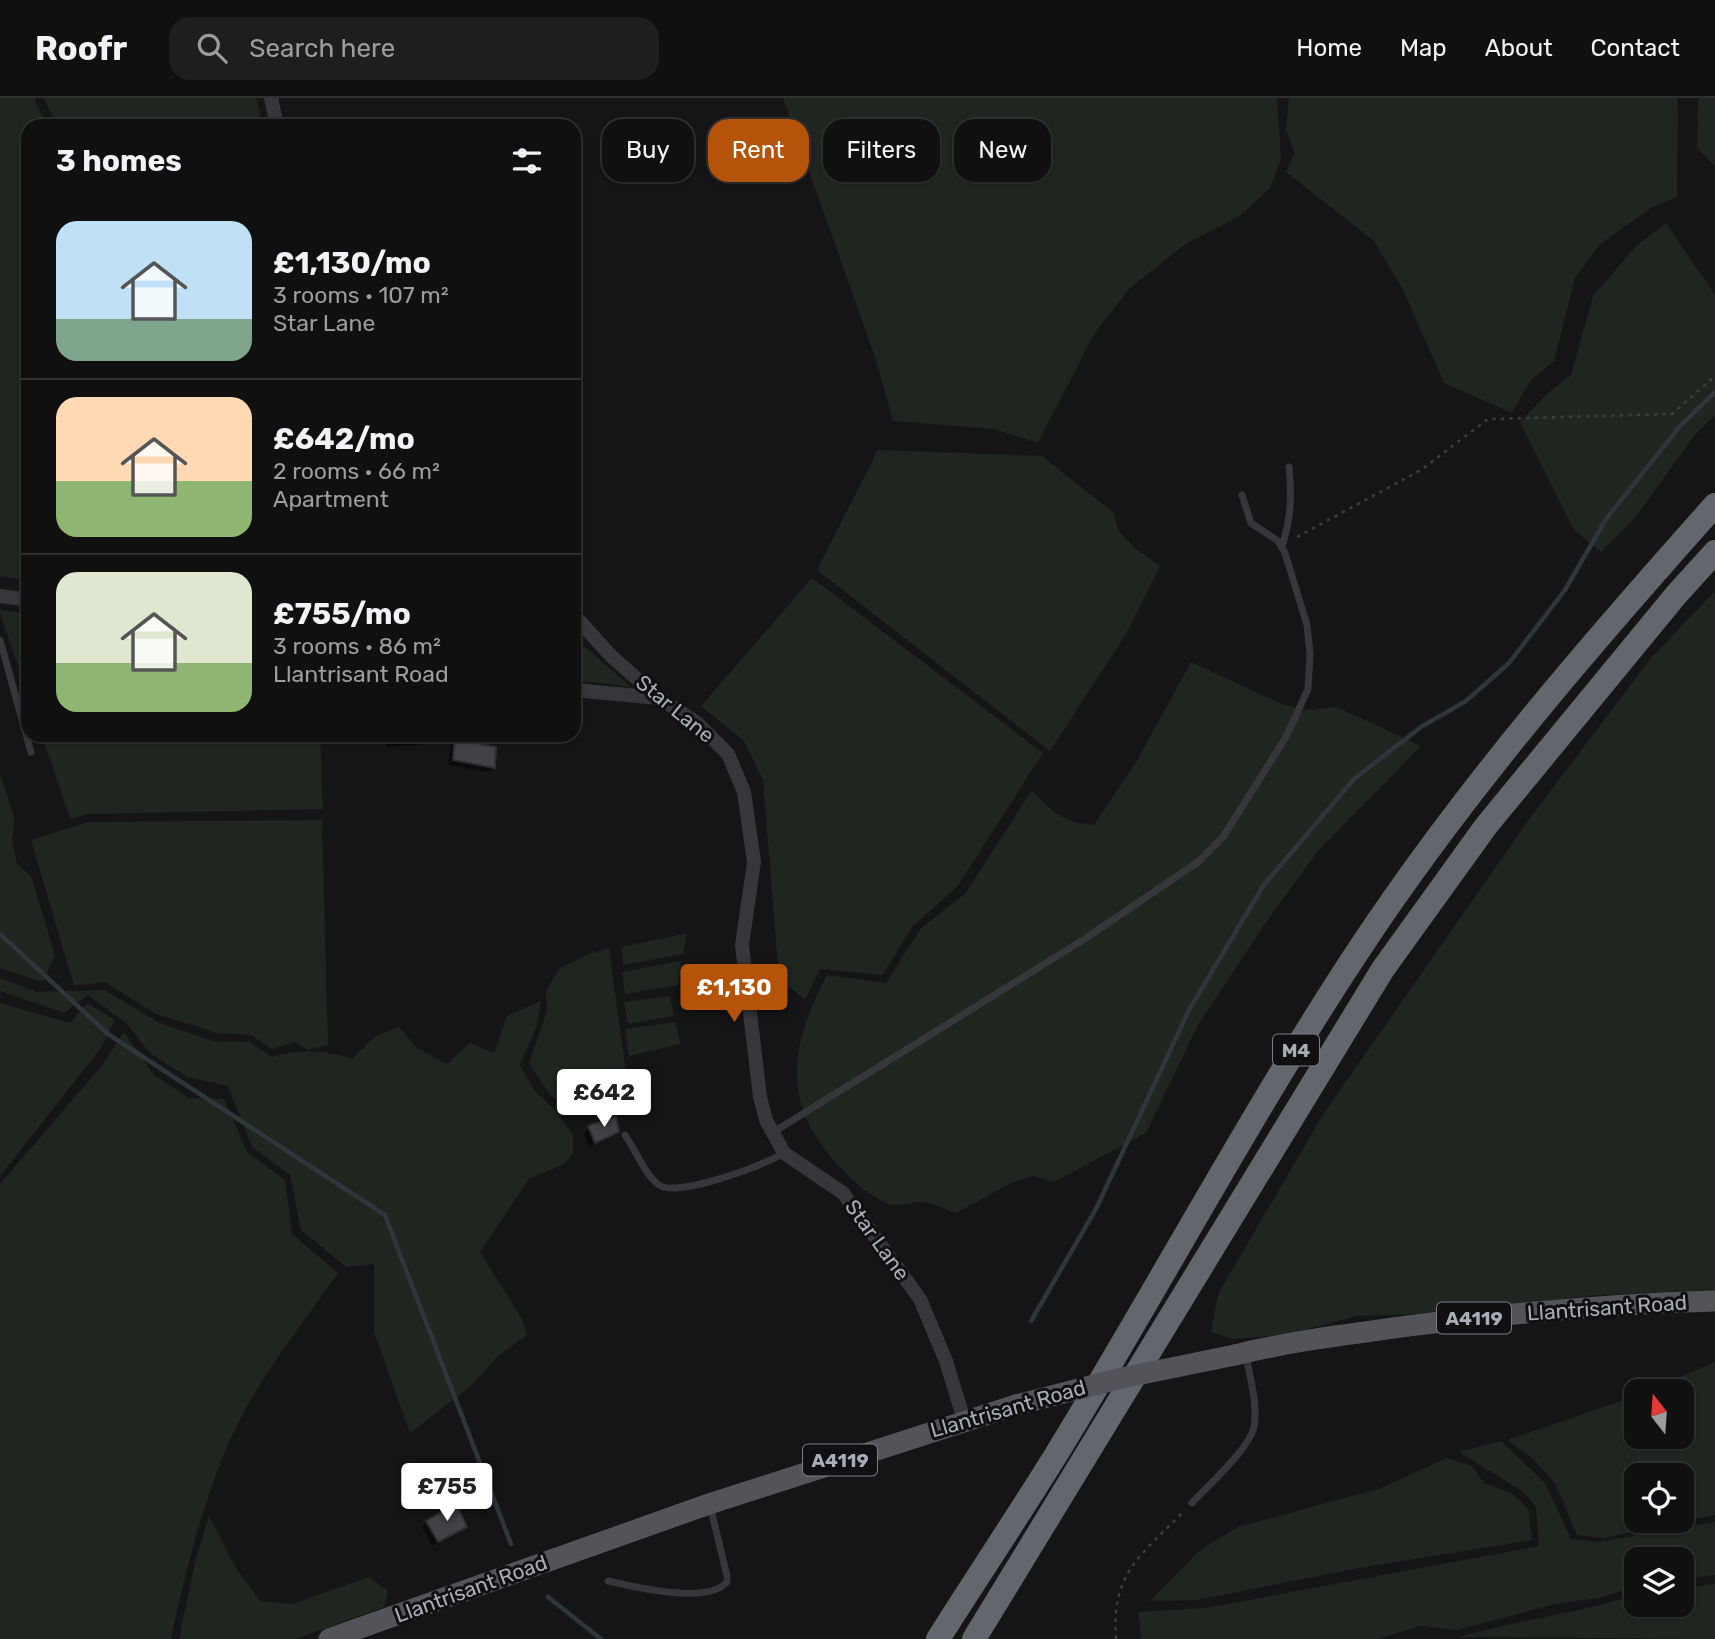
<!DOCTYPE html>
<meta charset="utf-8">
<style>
:root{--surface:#101011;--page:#1e1e1f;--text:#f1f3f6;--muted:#9c9d9f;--line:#303031;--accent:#b45309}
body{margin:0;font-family:Rubik,sans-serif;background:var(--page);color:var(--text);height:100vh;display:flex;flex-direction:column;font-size:26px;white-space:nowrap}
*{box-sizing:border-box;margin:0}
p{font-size:23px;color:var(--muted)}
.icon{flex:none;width:38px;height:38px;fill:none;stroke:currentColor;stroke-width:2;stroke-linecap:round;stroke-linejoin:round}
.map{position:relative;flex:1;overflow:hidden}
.details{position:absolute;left:21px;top:21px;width:560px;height:623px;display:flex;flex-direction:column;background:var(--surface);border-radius:21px;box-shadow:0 2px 5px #0004,0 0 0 2px var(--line)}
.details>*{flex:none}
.guide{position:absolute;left:602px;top:21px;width:665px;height:63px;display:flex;gap:14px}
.needle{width:46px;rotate:343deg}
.buttons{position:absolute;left:1624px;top:1281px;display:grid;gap:14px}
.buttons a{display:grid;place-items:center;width:70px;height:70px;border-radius:14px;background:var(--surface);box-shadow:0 2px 5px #0004,0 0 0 2px var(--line);font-size:35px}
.price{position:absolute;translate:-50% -60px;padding:0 16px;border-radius:7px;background:#fff;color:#222;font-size:23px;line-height:46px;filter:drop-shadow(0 2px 4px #0008)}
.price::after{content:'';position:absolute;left:50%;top:42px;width:21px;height:16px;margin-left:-10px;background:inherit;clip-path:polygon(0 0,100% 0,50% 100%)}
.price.active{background:var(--accent);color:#fff}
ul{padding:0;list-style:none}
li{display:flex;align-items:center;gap:21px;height:175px;padding:0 35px}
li+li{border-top:2px solid var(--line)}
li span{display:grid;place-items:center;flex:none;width:196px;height:140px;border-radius:21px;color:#555}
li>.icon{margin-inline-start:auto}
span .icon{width:84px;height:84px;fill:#fffc;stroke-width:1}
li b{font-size:30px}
h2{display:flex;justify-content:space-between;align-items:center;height:84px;padding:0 35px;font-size:30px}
.chip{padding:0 24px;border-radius:21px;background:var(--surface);box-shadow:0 2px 5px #0004,0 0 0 2px var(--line);font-size:24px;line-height:63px}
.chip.active{background:var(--accent);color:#fff}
header{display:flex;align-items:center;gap:42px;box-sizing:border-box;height:98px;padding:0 35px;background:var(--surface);border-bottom:2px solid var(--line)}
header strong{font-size:33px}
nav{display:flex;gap:38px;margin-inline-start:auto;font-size:24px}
.search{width:490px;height:63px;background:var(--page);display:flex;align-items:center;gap:18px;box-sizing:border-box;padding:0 24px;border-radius:21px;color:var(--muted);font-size:26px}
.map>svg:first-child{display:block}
.green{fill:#1f2620;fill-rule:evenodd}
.shadow{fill:#0007}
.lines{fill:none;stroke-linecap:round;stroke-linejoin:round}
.stream{stroke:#2e363c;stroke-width:4.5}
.building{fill:#424347;stroke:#2f2f33;stroke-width:2}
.path{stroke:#3c3e42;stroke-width:2.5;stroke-dasharray:3.5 5;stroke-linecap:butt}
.service{stroke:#36373b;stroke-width:7}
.minor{stroke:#36373b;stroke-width:14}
.primary{stroke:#52545a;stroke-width:21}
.motorway{stroke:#63666c;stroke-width:24}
.primary-bridge{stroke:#52545a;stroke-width:21}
.labels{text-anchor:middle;stroke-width:6;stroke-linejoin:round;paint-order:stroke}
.shield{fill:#101012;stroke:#7a7e85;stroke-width:2}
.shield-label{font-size:19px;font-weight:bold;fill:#a8adb6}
.street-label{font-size:21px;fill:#a8adb6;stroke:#101012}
</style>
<header>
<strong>Roofr</strong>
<div class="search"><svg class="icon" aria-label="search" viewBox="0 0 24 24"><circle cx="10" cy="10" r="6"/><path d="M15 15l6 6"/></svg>Search here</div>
<nav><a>Home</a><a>Map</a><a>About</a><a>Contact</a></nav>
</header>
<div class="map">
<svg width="1715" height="1541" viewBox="0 0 1715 1541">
<rect width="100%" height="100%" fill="#151517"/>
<path class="green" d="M0,0H34L47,28H28V483L0,478Z
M44,0H256L263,28H57Z
M783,0H1277L1281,61L1270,90L1240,118L1187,145L1130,190L1094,236L1038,345L994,331L893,323L874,256Z
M1289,0H1678L1677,99L1651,110L1600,146L1575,180L1554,263L1530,283L1512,315L1444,285L1403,192L1374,143L1286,74L1295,55L1286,32Z
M1698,0H1715V68L1697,50Z
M1666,125L1715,197V317L1694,338L1635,420L1601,454L1574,432L1520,324L1548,295L1571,277L1593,198L1637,147Z
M878,352L1042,358L1114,415L1118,432L1134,449L1160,468L1126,536L1050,653L817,472Z
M812,480L1043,655L957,789L913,828L882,877L820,871L805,902L779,880L763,682L744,643L701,608Z
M1715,493V1194L1595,1197L1439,1215L1357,1218L1285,1237L1233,1241L1211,1234L1218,1196L1324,1015L1530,720L1651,560Z
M0,512L28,516V597L0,515Z
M574,539L631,589L574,582Z
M1191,564L1282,606L1307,612L1337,609L1421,648L1318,753L1264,827L1199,925L1146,1035L1054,1084L1033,1078L1011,1085L956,1115C946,1112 932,1104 921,1104C911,1104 898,1109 889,1106C866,1097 851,1081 835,1064C779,1001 792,945 827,877L886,885L921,830L965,796L1032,692C1054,715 1062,724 1094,727L1135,666Z
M42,637H320L323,711L88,716L70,721Z
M0,675L15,723L12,742L17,766L31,778L55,857L43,884L0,870Z
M322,722L328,947L308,952L295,944L272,951L251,937L217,935L156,916L105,884L74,888L31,742L89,724Z
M687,835L683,856L623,867L622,849Z
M609,850L626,974L591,1001L568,1008L551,998L529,965L547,913L546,893L559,871L586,857Z
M681,863L678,887L625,896L622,874Z
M0,880L37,894L104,892L160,925L214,943L250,944L272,959C297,951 328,952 352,961L376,938L399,929L417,950L447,966L470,945L494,955L507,918L541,903L537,928L520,967L533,991L556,1013L573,1037V1055L563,1067L530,1080L480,1154L522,1221L527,1237L498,1258L471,1288L410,1335L374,1234V1166L346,1169L301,1132L290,1077L252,1049L228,988L187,979L150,955L126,925L88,897L64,915L0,893Z
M670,898L674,918L628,926L624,904Z
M0,905L70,925L87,905L115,922L101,950L0,1078Z
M675,924L681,946L629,958L625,931Z
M124,934L154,977L189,1000L224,1001L247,1054L285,1082L292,1136L338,1175C298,1232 250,1291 224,1356C200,1416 184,1478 171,1541H0V1086L104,965Z
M1715,1264V1417L1603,1440L1577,1437L1555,1385L1532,1360L1507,1342L1636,1298V1339H1682V1293H1648ZM1636,1377H1682V1423H1636Z
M1501,1343L1545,1385L1571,1441L1598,1444L1715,1424V1477L1682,1481V1461H1636V1489L1598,1500L1555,1506L1457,1532L1420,1528L1379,1541H1141L1138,1514L1206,1510L1539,1448L1536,1409L1522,1393L1459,1354Z
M1447,1360L1472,1368L1484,1385L1511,1395L1528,1410L1532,1442L1359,1470L1197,1502L1150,1503L1200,1452L1238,1429L1381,1390Z
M209,1418L236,1470L260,1503L292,1506L369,1479L388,1493L384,1509L296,1541H179L195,1464Z
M1715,1486V1541L1459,1539C1518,1522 1578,1515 1636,1497V1507H1682V1490Z"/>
<path class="shadow" d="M333,637H424L426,642L421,647L386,649V644L333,641Z
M456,642L493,669L488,674L448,667L451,648Z
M589,1030L618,1034L589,1049L584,1035Z
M427,1424L465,1429L432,1448L422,1429Z"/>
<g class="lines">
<path class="stream" d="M0,836L108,936L385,1117L511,1446
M1031,1223L1096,1111L1189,912L1263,788L1354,681L1421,629L1466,603L1509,565L1565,492L1606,421L1681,327L1715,294
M548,1499L601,1541"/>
</g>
<path class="building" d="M455,641L496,649L495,670L453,662Z
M616,1018L619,1034L595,1045L588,1028Z
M456,1405L467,1429L438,1444L426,1423Z"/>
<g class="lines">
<path class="path" d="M1297,439L1421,372L1488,321L1672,316L1715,278
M1116,1541C1111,1473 1142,1457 1185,1412"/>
<path class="service" d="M1282,448C1291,421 1292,398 1289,369
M0,542L31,654
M772,1035L1083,842L1198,764L1223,739L1286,639L1308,591L1310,556L1307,527L1285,455L1278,443L1251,425L1242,397
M625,1037C635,1051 645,1077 659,1087C677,1100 765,1067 784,1055
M1192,1405C1209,1386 1248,1353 1254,1329C1258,1307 1250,1279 1246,1258
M608,1483C636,1489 707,1507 727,1484V1478L710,1407"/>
<path class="minor" d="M271,0L277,28
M0,498L28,502
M574,517L611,558L659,600L696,624L728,656L744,694L754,764L742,847L760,999L766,1022L784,1055L843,1095L920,1201L946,1263L964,1322
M574,592L659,600"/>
<path class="primary" d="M1235,1257C1291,1243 1351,1236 1408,1228C1510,1215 1613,1206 1715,1203
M329,1541L709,1406L1016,1307"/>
<path class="motorway" d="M938,1541C976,1481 1016,1421 1054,1360C1159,1189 1253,1011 1364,844C1468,688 1591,546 1715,407
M974,1541L1383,871L1486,728L1676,497L1715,454"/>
<path class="primary-bridge" d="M1016,1307L1122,1280L1235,1257"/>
</g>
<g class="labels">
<g class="shield">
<rect x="1273" y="936.5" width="46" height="31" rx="5"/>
<rect x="1437" y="1204.5" width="74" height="31" rx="5"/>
<rect x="803" y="1346.5" width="74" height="31" rx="5"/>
</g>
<g class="shield-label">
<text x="1296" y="959">M4</text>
<text x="1474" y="1227">A4119</text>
<text x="840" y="1369">A4119</text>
</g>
<g class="street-label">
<text transform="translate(675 611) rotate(39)" y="7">Star Lane</text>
<text transform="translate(877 1142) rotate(54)" y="7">Star Lane</text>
<text transform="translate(1607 1210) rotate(-4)" y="7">Llantrisant Road</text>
<text transform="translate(1008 1311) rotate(-16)" y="7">Llantrisant Road</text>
<text transform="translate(471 1491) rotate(-20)" y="7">Llantrisant Road</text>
</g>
</g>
</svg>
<div class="buttons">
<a><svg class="needle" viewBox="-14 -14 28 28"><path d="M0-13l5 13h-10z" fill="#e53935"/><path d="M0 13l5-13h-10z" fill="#9c9d9f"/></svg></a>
<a><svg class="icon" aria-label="locate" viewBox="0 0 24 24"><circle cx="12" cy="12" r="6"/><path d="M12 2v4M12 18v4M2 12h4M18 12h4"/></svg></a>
<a><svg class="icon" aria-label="layers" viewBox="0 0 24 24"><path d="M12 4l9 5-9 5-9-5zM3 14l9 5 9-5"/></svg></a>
</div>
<b class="price active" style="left:734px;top:926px">£1,130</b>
<b class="price" style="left:604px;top:1031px">£642</b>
<b class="price" style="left:447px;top:1425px">£755</b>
<div class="guide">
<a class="chip">Buy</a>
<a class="chip active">Rent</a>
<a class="chip">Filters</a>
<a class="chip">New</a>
</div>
<section class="details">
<h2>3 homes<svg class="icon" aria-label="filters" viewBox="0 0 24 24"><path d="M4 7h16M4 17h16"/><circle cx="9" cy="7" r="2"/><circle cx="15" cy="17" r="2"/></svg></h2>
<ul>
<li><span style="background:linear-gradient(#bfe0f5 70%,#7fa58c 0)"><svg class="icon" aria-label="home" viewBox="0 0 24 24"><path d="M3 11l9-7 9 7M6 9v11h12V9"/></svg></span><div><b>£1,130/mo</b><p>3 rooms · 107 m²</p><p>Star Lane</p></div></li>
<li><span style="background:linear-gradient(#ffd9b3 60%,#8fb573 0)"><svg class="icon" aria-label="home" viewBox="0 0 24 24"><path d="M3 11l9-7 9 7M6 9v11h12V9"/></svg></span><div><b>£642/mo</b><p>2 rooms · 66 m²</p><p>Apartment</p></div></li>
<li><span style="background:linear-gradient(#dfe7d0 65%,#8fb573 0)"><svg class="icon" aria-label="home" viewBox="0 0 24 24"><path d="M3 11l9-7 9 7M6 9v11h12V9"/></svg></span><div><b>£755/mo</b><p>3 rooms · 86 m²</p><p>Llantrisant Road</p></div></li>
</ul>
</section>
</div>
